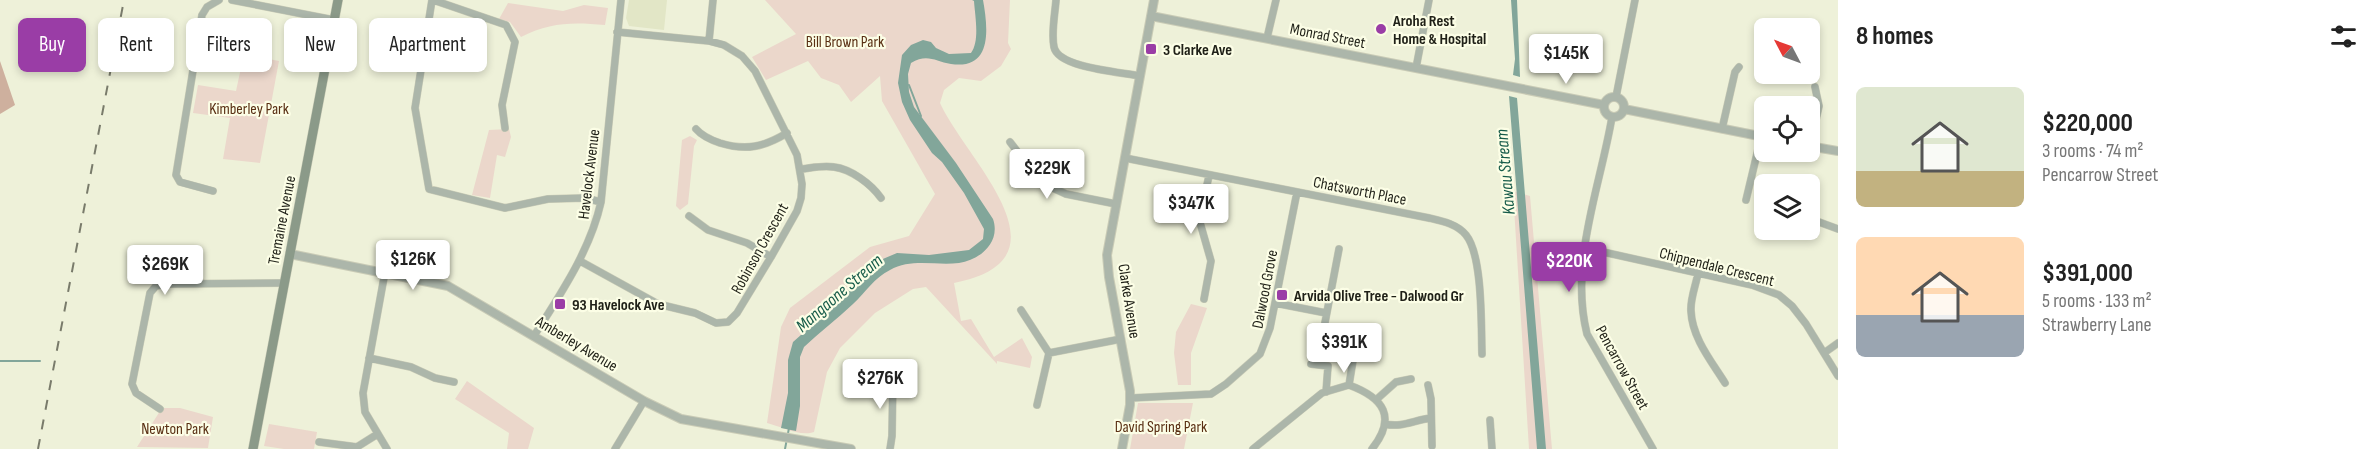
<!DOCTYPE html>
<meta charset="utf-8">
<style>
:root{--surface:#fff;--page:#f2f2f2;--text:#222;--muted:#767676;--accent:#9a3da6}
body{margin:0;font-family:"Sofia Sans Condensed",sans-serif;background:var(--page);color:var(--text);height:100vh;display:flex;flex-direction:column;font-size:22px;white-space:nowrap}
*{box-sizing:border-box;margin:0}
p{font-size:20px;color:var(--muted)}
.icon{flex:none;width:33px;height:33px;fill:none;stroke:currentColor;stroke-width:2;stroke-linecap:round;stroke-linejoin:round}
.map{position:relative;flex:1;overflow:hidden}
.side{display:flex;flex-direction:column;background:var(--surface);width:540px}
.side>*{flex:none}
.top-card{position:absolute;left:18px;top:18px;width:570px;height:54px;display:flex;gap:12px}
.needle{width:39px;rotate:311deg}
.tools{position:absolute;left:1754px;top:18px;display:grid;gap:12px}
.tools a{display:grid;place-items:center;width:66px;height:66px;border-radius:9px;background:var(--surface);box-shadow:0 3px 9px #0003;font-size:30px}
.price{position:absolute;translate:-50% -51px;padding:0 14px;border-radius:6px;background:#fff;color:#222;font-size:20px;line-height:39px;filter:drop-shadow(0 2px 3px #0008)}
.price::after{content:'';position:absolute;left:50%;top:36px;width:18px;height:14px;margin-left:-9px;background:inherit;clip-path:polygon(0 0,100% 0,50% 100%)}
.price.current{background:var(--accent);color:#fff}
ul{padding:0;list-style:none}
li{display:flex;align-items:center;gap:18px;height:150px;padding:0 18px}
li span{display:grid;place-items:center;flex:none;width:168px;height:120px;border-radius:9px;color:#555}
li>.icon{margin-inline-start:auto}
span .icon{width:72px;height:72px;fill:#fffc;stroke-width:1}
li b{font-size:26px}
h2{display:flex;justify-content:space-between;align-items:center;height:72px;padding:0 18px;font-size:26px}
.pill{padding:0 21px;border-radius:9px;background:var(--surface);box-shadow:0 3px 9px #0003;font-size:21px;line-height:54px}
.pill.current{background:var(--accent);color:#fff}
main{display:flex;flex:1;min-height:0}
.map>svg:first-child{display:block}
.built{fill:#e2e6c6}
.green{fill:#ebd7cb}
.forest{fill:#ceb09e}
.water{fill:#82a69a}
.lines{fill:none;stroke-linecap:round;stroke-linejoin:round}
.stream{stroke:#82a69a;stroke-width:2}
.minor-casing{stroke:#c9cbb6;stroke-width:8}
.tertiary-casing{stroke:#c9cbb6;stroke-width:10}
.secondary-casing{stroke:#c9cbb6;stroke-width:10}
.minor{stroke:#acb6aa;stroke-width:7}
.tertiary{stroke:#acb6aa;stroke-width:8}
.secondary{stroke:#8b9a89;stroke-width:9}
.rail{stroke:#797b6b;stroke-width:2;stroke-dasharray:10 10;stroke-linecap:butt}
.poi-dot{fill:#9a3da6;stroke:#fcfee6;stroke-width:2}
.labels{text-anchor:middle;stroke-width:4.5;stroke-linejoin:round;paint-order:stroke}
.poi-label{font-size:16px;font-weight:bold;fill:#1f2017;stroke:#fcfee6;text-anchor:start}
.street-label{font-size:16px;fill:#1f2017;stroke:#fcfee6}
.park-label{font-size:16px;fill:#592f13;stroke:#fcfee6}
.water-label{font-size:18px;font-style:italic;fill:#165b49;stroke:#fcfee6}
</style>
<main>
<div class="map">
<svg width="1838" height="449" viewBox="0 0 1838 449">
<rect width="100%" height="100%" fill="#eef1d9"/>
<path class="built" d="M629,0H667L664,30L629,26L626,18Z"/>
<path class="green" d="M765,0H1010L1008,43L1011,49L1001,66L981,81L959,78L944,90L940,103C966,160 1077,259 954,283L961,321L971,319L994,357L1022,338L1032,357L1030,368L997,361V364L926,287L913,289L875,313L840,348L827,372L814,432C800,437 780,426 767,423L781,327L790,308L870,247L909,236L935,194L882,101L880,76L851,102L839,85L821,78L808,61L766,80L752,57L796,34Z
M508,3L563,11L584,5L608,8L605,25C573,22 550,22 521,37L510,22L499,19Z
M244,54L279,61L260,163L223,159L230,118L193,113L198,85L236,91Z
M509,129L511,137L505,157L497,155L490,198L472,195L489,130Z
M690,136L697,140L694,146L688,204L680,210L676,206L682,140Z
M1513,191L1530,196L1552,449H1529Z
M1191,304L1207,308L1191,353V385H1178L1174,353L1176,332Z
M467,381L534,428L528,449H507L509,433L455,399Z
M1138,403H1193L1184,449H1130Z
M162,408H180L213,417L208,448L137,447Z
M269,424L317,432L314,449H284L264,446Z"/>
<path class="forest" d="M0,61L15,105L0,114Z"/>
<path class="water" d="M972,0H983C988,28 993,70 951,64C935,61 927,53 911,63L908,74L909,92L914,107L956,163L993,219C1001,242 980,260 959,263C936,266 911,258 890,270C874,278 866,292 853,304C837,319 820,332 804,347L800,357V406L796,431L781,428L788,393V360L793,342L828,311L871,264L897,253L929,255L969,250L983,239L984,229L964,193L942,162L932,153L910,120L902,102L898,83L902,55L911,45L923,40L931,42L936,48L949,54L971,53C980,41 975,16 974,1Z
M1511,0H1517L1520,77L1513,75L1515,59Z
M1509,96L1517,98L1546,449H1537Z"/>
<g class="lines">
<path class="stream" d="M909,85L921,116
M0,361H40
M785,449L789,428"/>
<g class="minor-casing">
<path id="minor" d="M232,0L334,20
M432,0L415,108L429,189L505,208L548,199L585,198L601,202
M433,0L506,25L515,42L502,105L505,128
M1056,0C1055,14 1051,33 1054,47C1058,68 1121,72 1140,76
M1267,38L1276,0
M709,41L713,0
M1416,68L1429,0
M1616,97L1635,0
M1612,117C1600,188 1569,262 1587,334L1653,449
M696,129C702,136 711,140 720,143C746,151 764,147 787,133
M1722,129L1735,72L1739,67
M1010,142L1042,183L1066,194L1116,204
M1810,146L1819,106L1815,87
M1125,158L1429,218C1442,221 1457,224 1466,235C1483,256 1481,326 1482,354
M801,169C811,168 823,165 834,167C851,169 871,184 881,198
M213,191L180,182L176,175L202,15L207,7L219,0
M1746,200L1761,137
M689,216L708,230L747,243L771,257
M1819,222L1838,229
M1585,248L1752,285L1779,295L1792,306L1806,324L1838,376
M1339,249L1323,333L1327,336L1356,342L1349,385
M580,261L658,304L695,313L716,323L728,322L737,313L771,257L797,211L801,198L802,184L797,155L755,71L742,56L724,45L709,41L617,32
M385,272L363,393L365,412L387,449
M1698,273C1696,285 1690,299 1691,311C1692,338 1712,362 1725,383
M1204,299L1211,261L1199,219L1209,176
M1275,303L1326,313
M1021,310L1049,353L1037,405
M534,336C561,293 590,251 601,202L621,0
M1049,353L1121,339
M1824,353L1838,343
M369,358L411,367L435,378L454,382
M1311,364L1328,366L1326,392
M1428,385L1431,399L1432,446
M1131,398L1211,394L1226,384L1260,354L1270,328L1297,192
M1377,399L1396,382L1411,379
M160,409L136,393L132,384L150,293L156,286L165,284L284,283
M1490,420L1492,449
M1385,424C1402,428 1414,420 1431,418
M319,442L357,447L376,435
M615,449L644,401
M890,449L892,436L893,373
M1253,449L1322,393L1349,385C1384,398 1397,417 1372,449"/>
</g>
<g class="tertiary-casing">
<path id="tertiary" d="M1151,16L1604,105
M1604 107a10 10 0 1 1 20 0a10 10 0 1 1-20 0Z
M1624,109L1764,137
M1809,146L1838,151
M290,254L448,286L644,401L681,419L851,449
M1122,449L1130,405V391L1109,277L1107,255L1154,0"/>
</g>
<g class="secondary-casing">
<path id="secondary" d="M253,449L338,0"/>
</g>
<use href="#minor" class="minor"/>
<use href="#tertiary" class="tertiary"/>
<use href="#secondary" class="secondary"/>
<path class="rail" d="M38,449L124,0"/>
</g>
<g class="poi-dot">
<circle cx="1381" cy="29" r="6"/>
<rect x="1145" y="43" width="12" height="12" rx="3"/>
<rect x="1276" y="289" width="12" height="12" rx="3"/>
<rect x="554" y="298" width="12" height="12" rx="3"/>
</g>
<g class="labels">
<g class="poi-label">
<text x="1393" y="26">Aroha Rest<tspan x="1393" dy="18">Home &amp; Hospital</tspan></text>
<text x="1163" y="55">3 Clarke Ave</text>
<text x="1294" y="301">Arvida Olive Tree - Dalwood Gr</text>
<text x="572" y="310">93 Havelock Ave</text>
</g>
<g class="street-label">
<text transform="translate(1328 35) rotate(11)" y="6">Monrad Street</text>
<text transform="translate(588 174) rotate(-83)" y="6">Havelock Avenue</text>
<text transform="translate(1360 190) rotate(11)" y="6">Chatsworth Place</text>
<text transform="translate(281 220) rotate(-79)" y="6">Tremaine Avenue</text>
<text transform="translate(759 248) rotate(-61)" y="6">Robinson Crescent</text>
<text transform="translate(1717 266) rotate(14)" y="6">Chippendale Crescent</text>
<text transform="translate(1264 289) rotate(-79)" y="6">Dalwood Grove</text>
<text transform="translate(1130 301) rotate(81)" y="6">Clarke Avenue</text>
<text transform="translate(577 343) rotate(31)" y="6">Amberley Avenue</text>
<text transform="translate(1623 367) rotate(61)" y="6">Pencarrow Street</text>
</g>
<g class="park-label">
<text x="845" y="47">Bill Brown Park</text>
<text x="249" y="114">Kimberley Park</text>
<text x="1161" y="432">David Spring Park</text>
<text x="175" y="434">Newton Park</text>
</g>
<g class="water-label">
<text transform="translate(1505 172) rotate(-95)" y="6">Kawau Stream</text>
<text transform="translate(839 293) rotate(-41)" y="6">Mangaone Stream</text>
</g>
</g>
</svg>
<div class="tools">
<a><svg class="needle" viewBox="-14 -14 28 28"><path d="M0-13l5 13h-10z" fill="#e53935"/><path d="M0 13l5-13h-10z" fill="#767676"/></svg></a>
<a><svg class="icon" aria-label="locate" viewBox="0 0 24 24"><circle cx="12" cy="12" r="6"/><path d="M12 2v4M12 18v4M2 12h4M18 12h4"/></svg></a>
<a><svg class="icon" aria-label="layers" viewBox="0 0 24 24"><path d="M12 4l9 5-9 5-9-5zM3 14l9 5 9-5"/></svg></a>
</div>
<b class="price" style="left:1566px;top:85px">$145K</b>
<b class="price" style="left:1047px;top:200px">$229K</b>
<b class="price" style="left:1191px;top:235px">$347K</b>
<b class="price" style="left:413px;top:291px">$126K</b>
<b class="price current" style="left:1569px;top:293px">$220K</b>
<b class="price" style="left:165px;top:296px">$269K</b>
<b class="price" style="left:1344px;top:374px">$391K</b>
<b class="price" style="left:880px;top:410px">$276K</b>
<div class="top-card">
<a class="pill current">Buy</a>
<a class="pill">Rent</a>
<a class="pill">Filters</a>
<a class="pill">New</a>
<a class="pill">Apartment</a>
</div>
</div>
<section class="side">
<h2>8 homes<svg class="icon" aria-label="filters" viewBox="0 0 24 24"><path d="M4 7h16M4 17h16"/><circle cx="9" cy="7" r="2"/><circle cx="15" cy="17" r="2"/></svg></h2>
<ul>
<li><span style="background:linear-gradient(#dfe7d0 70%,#c2b280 0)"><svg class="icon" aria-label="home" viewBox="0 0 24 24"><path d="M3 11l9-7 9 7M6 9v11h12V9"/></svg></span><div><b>$220,000</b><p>3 rooms · 74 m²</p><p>Pencarrow Street</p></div></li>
<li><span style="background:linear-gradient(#ffd9b3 65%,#9aa5b1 0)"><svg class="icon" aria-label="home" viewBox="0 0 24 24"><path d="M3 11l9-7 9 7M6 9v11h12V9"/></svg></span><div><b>$391,000</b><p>5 rooms · 133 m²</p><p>Strawberry Lane</p></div></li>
</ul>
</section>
</main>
